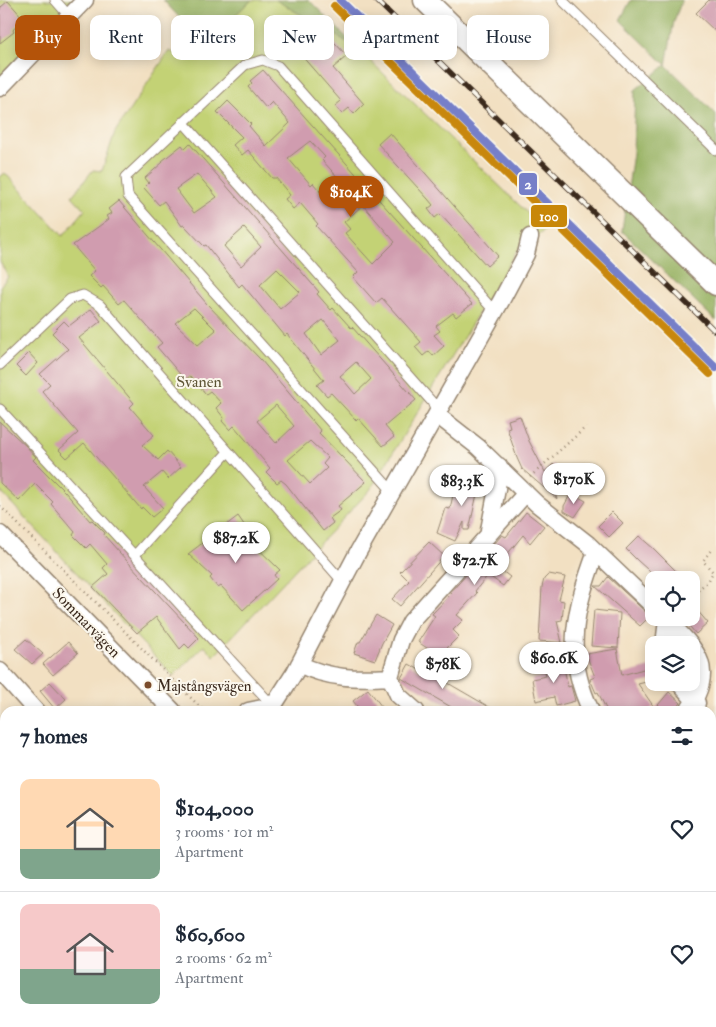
<!DOCTYPE html>
<meta charset="utf-8">
<style>
:root{--surface:#fff;--page:#f2f2f3;--text:#1f2937;--muted:#747a83;--line:#e0e1e3;--accent:#b45309}
body{margin:0;font-family:"IM FELL Double Pica",serif;background:var(--page);color:var(--text);height:100vh;display:flex;flex-direction:column;font-size:19px;white-space:nowrap}
*{box-sizing:border-box;margin:0}
p{font-size:16px;color:var(--muted)}
.icon{flex:none;width:28px;height:28px;fill:none;stroke:currentColor;stroke-width:2;stroke-linecap:round;stroke-linejoin:round}
.map{position:relative;flex:1;overflow:hidden}
.drawer{position:absolute;left:0px;top:706px;width:716px;height:321px;display:flex;flex-direction:column;background:var(--surface);border-radius:15px 15px 0 0;box-shadow:0 2px 12px #0003}
.drawer>*{flex:none}
.banner{position:absolute;left:15px;top:15px;width:686px;height:45px;display:flex;gap:10px}
.buttons{position:absolute;left:645px;top:571px;display:grid;gap:10px}
.buttons a{display:grid;place-items:center;width:55px;height:55px;border-radius:10px;background:var(--surface);box-shadow:0 2px 12px #0003;font-size:25px}
.price{position:absolute;translate:-50% -42px;padding:0 11px;border-radius:18px;background:#fff;color:#222;font-size:16px;line-height:32px;filter:drop-shadow(0 1px 2px #0008)}
.price::after{content:'';position:absolute;left:50%;top:30px;width:15px;height:11px;margin-left:-8px;background:inherit;clip-path:polygon(0 0,100% 0,50% 100%)}
.price.current{background:var(--accent);color:#fff}
ul{padding:0;list-style:none}
li{display:flex;align-items:center;gap:15px;height:125px;padding:0 20px}
li+li{border-top:1px solid var(--line)}
li span{display:grid;place-items:center;flex:none;width:140px;height:100px;border-radius:10px;color:#555}
li>.icon{margin-inline-start:auto}
span .icon{width:60px;height:60px;fill:#fffc;stroke-width:1}
li b{font-size:21px}
h2{display:flex;justify-content:space-between;align-items:center;height:60px;padding:0 20px;font-size:21px}
.chip{padding:0 18px;border-radius:10px;background:var(--surface);box-shadow:0 2px 12px #0003;font-size:18px;line-height:45px}
.chip.current{background:var(--accent);color:#fff}
.map>svg:first-child{display:block}
.green{fill:#c3d274;stroke:#7f7e49}
.forest{fill:#9ab466;stroke:#6a6f42}
.building{fill:#d09caf;fill-rule:evenodd}
.lines{fill:none;stroke-linecap:round;stroke-linejoin:round}
.lane-casing{stroke:#968570;stroke-width:11}
.street-casing{stroke:#968570;stroke-width:19}
.secondary-casing{stroke:#968570;stroke-width:25}
.path{stroke:#968570;stroke-width:2.5;stroke-dasharray:1 4;stroke-linecap:butt}
.lane{stroke:#fff;stroke-width:9}
.street{stroke:#fff;stroke-width:16}
.secondary{stroke:#fff;stroke-width:22}
.rail-casing{stroke:#3b2a1e;stroke-width:5.5}
.rail{stroke:#fbf7ec;stroke-width:4;stroke-dasharray:11;stroke-linecap:butt}
.rail-1-casing{stroke:#fbf7ec;stroke-width:11}
.rail-2-casing{stroke:#fbf7ec;stroke-width:11}
.rail-1{stroke:#767fc8;stroke-width:8}
.rail-2{stroke:#c88708;stroke-width:8}
.bus-dot{fill:#7a4b2a;stroke:#fbf7ec;stroke-width:2}
.labels{text-anchor:middle;stroke-width:4;stroke-linejoin:round;paint-order:stroke}
.bus-label{font-size:15px;fill:#3b2a1e;stroke:#fbf7ec;text-anchor:start}
.park-label{font-size:16px;fill:#5d5434;stroke:#fbf7ec}
.street-label{font-size:16px;fill:#3b2a1e;stroke:#fbf7ec}
.line-badge{stroke:#fbf7ec;stroke-width:2}
.badge-label{font-size:14px;text-anchor:middle;font-weight:bold;fill:#fff}
</style>
<div class="map">
<svg width="716" height="1027" viewBox="0 0 716 1027">
<rect width="100%" height="100%" fill="#fbf7ec"/>
<filter id="ink" filterUnits="userSpaceOnUse"><feTurbulence type="fractalNoise" baseFrequency=".02" numOctaves="2"/><feDisplacementMap in="SourceGraphic" scale="10" xChannelSelector="R" yChannelSelector="G"/><feConvolveMatrix kernelMatrix="1 2 1 2 8 2 1 2 1" color-interpolation-filters="sRGB"/></filter>
<filter id="wash" filterUnits="userSpaceOnUse"><feTurbulence type="fractalNoise" baseFrequency=".0096" numOctaves="4" result="noise"/><feDisplacementMap in="SourceGraphic" scale="20" xChannelSelector="R" yChannelSelector="G"/><feGaussianBlur stdDeviation="1.12" result="paint"/><feColorMatrix in="noise" values="0 0 0 0 0 0 0 0 0 0 0 0 0 0 0 0 0 1.4 0 .05"/><feComposite in="paint" operator="in"/></filter>
<g filter="url(#wash)">
<rect width="100%" height="100%" fill="#f2e0c2"/>
<path class="green" d="M0,0H79L0,85Z
M252,0H276L356,47L545,230L516,252L370,490L214,656L204,646L173,676L0,491V286L8,277L0,262V177L5,173L63,236L85,210L72,196L93,170L102,171L115,132L169,51L193,60L213,34Z
M601,1022L605,1027H505L500,1023Z"/>
<path class="forest" d="M163,0H252L213,34L205,45Z
M276,0H309L356,47Z
M631,0H682L674,21L666,65L716,114V321L622,231L633,153L635,90L666,65L620,20Z"/>
<g id="blocks">
<path class="building" d="M709,0H716V32L696,13Z
M8,1L23,18L13,30L14,32L0,43V8Z
M305,36L318,51L330,42H334L347,56L333,68L364,104L354,114L349,108L342,114L335,106L341,101L293,46Z
M263,70L472,304L456,317L453,313L436,326L440,331L434,335L444,346L433,356L429,351L423,356L415,347L421,342L382,298L376,303L353,277L358,272L316,226L318,224L300,203L293,209L285,199L290,195L276,178H272L248,150L242,155L233,145L242,137L217,112L228,101L251,124L249,126L266,146L290,123L272,102L266,108L248,87L252,83L250,81ZM310,141L325,157L322,160L341,181L324,196L313,183L311,185L288,158ZM363,205L395,242L373,264L345,233L350,229L344,222Z
M390,133L498,256L487,266L440,214L435,218L428,209L433,205L428,199L378,144Z
M190,144L319,292L317,294L331,310L333,308L351,328L352,327L416,400L385,426L394,437L383,446L358,418L356,420L331,393L327,396L317,385L324,380L287,334L285,336L242,284L239,287L206,245L204,246L184,225L182,226L164,201L159,205L144,188L149,183L145,178L163,162L162,161L182,145L185,149ZM197,174L217,197L194,213L176,189ZM244,228L261,247L241,266L224,246ZM277,269L300,292L280,309L260,285ZM323,320L340,340L321,355L306,334ZM356,362L371,379L355,394L340,376Z
M119,201L207,304L261,360L321,431L319,433L366,482L338,506L341,510L330,518L333,523L323,531L286,484L281,480L277,483L266,472L270,468L234,426L230,430L222,421L224,418L216,408L221,403L210,391L206,394L190,376L185,380L157,347L162,343L124,300L119,304L103,286L101,288L89,276L95,271L73,245L109,219L107,216L112,213L109,209ZM194,308L216,330L198,345L175,323ZM276,405L294,426L276,443L257,421ZM310,441L328,458L323,464L327,468L310,484L288,460Z
M91,309L101,321L79,338L134,403L130,407L154,435L142,445L158,460L167,451L181,467L168,479L162,472L144,487L163,508L152,517L142,507L141,509L84,443L67,458L59,450L78,433L42,391L50,384L40,374L68,349L52,333L64,321L69,326Z
M29,353L38,363L26,376L16,366Z
M520,416L529,441L545,472L553,464L562,473V477L552,487L557,499L522,469L517,458L507,428L510,427L508,420Z
M0,422L27,447L36,457L33,460L65,492L90,521L92,520L105,533L104,535L127,561L199,638L189,648L185,644L180,649L156,617L137,633L93,587L108,574L103,568L107,564L90,544L86,548L73,535L75,532L51,504L53,502L35,484L19,501L0,483Z
M465,470H483V485H479L469,530H464V522L455,541L437,533L445,508L450,509L453,495L464,498Z
M571,493L586,501L575,517L564,511V506Z
M526,512L544,526L530,543L523,535L497,567L510,577L503,586L488,575L475,591L477,593L457,615L463,620L453,630L459,636L439,656L418,642L435,616L432,614L451,594L450,593L502,535L506,537Z
M612,512L623,523L609,537L598,526Z
M238,516L247,529L242,533L280,570L274,575L277,579L243,610L221,586L218,588L210,578L212,576L188,554Z
M639,536L654,549L685,580H659L637,560L626,549Z
M429,542L444,556L400,606L392,599L409,581L400,572Z
M549,574L565,577L559,600L564,601L562,620L557,621L562,643L539,641L542,587L544,579Z
M608,577L650,616L640,626L595,586H601Z
M696,609L708,623L696,634L684,620L691,618V613Z
M594,610L620,613L618,648L591,646Z
M376,615L392,625L382,643L375,660L354,653L358,642H360Z
M26,639L43,654L32,664L15,649Z
M68,642L78,653L53,675L43,664Z
M617,649L622,675L654,666V680L638,684L654,707L647,711H607L598,692L596,693L590,679L595,677L586,654Z
M562,658L568,687L571,686L575,701L556,706L554,697L536,701L532,679L546,676L543,661Z
M409,664L425,673L430,667L443,675L441,679L496,711H448L451,707L401,678Z
M50,682L66,699L55,709L40,691Z
M368,689L385,711H361L353,701Z
M669,692L681,703L674,711H653Z"/>
</g>
</g>
<g filter="url(#ink)">
<use href="#blocks" fill-opacity="0" stroke="#968570" stroke-width="1"/>
<g class="lines">
<g class="lane-casing">
<path id="lane" d="M55,0L69,16
M562,0L716,150
M183,122L432,402L437,414
M0,365L70,299L83,295L100,305L342,581
M0,409L273,706
M393,492L128,196L126,177L245,65L263,60L278,66L495,312
M135,555L228,452"/>
</g>
<g class="street-casing">
<path id="street" d="M0,88L85,0
M437,415L478,447L537,504L588,544L654,607
M489,530L497,489L499,466
M0,534L173,711
M665,618C699,652 716,667 688,711
M664,645L667,620
M299,664C329,679 357,679 390,677L398,695L416,711
M0,671L36,711
M390,677L401,640L411,621L526,493
M678,682L697,703
M248,711L273,706
M270,711L295,672L358,552L501,301L526,254L530,237
M591,711C563,652 575,610 596,552
M0,953L5,959
M59,1022L63,1027
M255,1022L259,1027
M490,1022L494,1027
M33,1027L38,1022"/>
</g>
<g class="secondary-casing">
<path id="secondary" d="M425,0L716,284"/>
</g>
<path class="path" d="M530,477L586,427
M0,506L204,711
M691,597L709,580L713,572L703,561L711,550
M537,1022L542,1027"/>
<use href="#lane" class="lane"/>
<use href="#street" class="street"/>
<use href="#secondary" class="secondary"/>
<g class="rail-casing">
<path id="rail" d="M376,0L716,332"/>
</g>
<use href="#rail" class="rail"/>
<g class="rail-1-casing">
<path id="rail-1" d="M340,0L716,368"/>
</g>
<g class="rail-2-casing">
<path id="rail-2" d="M334,6L710,374"/>
</g>
<use href="#rail-1" class="rail-1"/>
<use href="#rail-2" class="rail-2"/>
</g>
</g>
<circle class="bus-dot" cx="148" cy="685" r="4.5"/>
<g class="labels">
<g class="bus-label">
<text x="157" y="691">Majstångsvägen</text>
</g>
<g class="park-label">
<text x="199" y="387">Svanen</text>
</g>
<g class="street-label">
<text transform="translate(87 622) rotate(46)" y="6">Sommarvägen</text>
</g>
</g>
<g class="line-badge">
<rect x="518" y="172" width="20" height="24" rx="5" fill="#767fc8"/>
<rect x="530" y="204" width="38" height="24" rx="5" fill="#c88708"/>
</g>
<g class="badge-label">
<text x="528" y="189">2</text>
<text x="549" y="221">100</text>
</g>
</svg>
<div class="buttons">
<a><svg class="icon" aria-label="locate" viewBox="0 0 24 24"><circle cx="12" cy="12" r="6"/><path d="M12 2v4M12 18v4M2 12h4M18 12h4"/></svg></a>
<a><svg class="icon" aria-label="layers" viewBox="0 0 24 24"><path d="M12 4l9 5-9 5-9-5zM3 14l9 5 9-5"/></svg></a>
</div>
<b class="price current" style="left:351px;top:218px">$104K</b>
<b class="price" style="left:574px;top:505px">$170K</b>
<b class="price" style="left:462px;top:507px">$83.3K</b>
<b class="price" style="left:236px;top:564px">$87.2K</b>
<b class="price" style="left:475px;top:586px">$72.7K</b>
<b class="price" style="left:554px;top:684px">$60.6K</b>
<b class="price" style="left:443px;top:690px">$78K</b>
<div class="banner">
<a class="chip current">Buy</a>
<a class="chip">Rent</a>
<a class="chip">Filters</a>
<a class="chip">New</a>
<a class="chip">Apartment</a>
<a class="chip">House</a>
</div>
<section class="drawer">
<h2>7 homes<svg class="icon" aria-label="filters" viewBox="0 0 24 24"><path d="M4 7h16M4 17h16"/><circle cx="9" cy="7" r="2"/><circle cx="15" cy="17" r="2"/></svg></h2>
<ul>
<li><span style="background:linear-gradient(#ffd9b3 70%,#7fa58c 0)"><svg class="icon" aria-label="home" viewBox="0 0 24 24"><path d="M3 11l9-7 9 7M6 9v11h12V9"/></svg></span><div><b>$104,000</b><p>3 rooms · 101 m²</p><p>Apartment</p></div><svg class="icon" aria-label="heart" viewBox="0 0 24 24"><path d="M12 20l-8-8c-3-5 5-10 8-4 3-6 11-1 8 4z"/></svg></li>
<li><span style="background:linear-gradient(#f6c9c9 65%,#7fa58c 0)"><svg class="icon" aria-label="home" viewBox="0 0 24 24"><path d="M3 11l9-7 9 7M6 9v11h12V9"/></svg></span><div><b>$60,600</b><p>2 rooms · 62 m²</p><p>Apartment</p></div><svg class="icon" aria-label="heart" viewBox="0 0 24 24"><path d="M12 20l-8-8c-3-5 5-10 8-4 3-6 11-1 8 4z"/></svg></li>
</ul>
</section>
</div>
